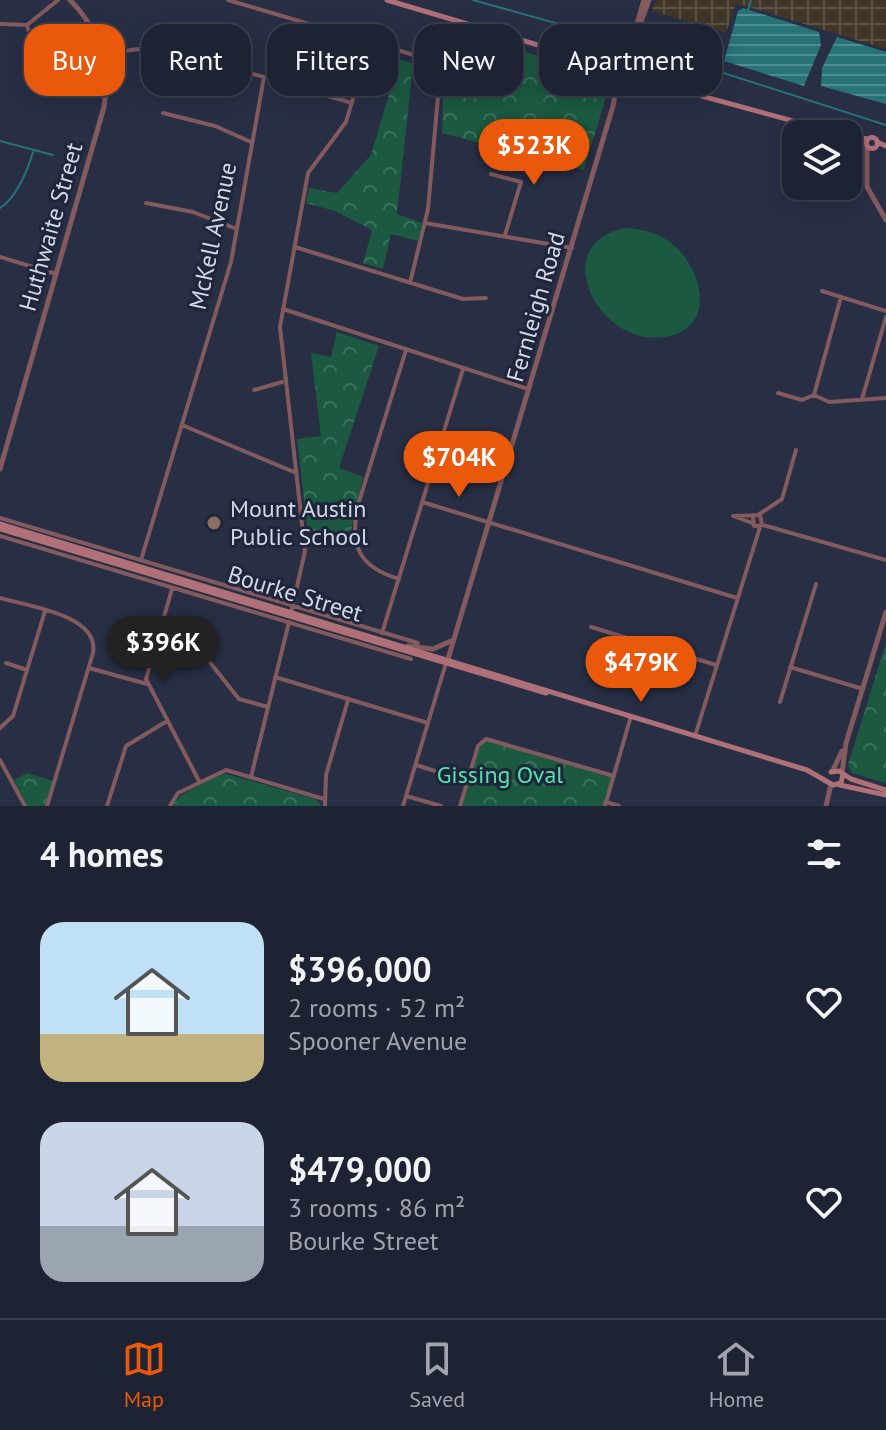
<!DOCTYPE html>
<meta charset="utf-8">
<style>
:root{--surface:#1e2334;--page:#2b2f40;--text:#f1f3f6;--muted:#a1a4ac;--line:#3c404f;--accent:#ea580c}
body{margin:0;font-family:"PT Sans",sans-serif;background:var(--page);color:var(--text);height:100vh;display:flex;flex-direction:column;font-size:30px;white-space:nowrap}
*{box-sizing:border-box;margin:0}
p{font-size:26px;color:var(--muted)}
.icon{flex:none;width:44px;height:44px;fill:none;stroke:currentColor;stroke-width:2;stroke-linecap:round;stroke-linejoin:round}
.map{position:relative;height:806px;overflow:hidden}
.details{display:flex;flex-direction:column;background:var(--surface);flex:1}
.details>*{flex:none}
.hud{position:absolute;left:24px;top:24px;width:838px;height:72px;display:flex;gap:16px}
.fabs{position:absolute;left:782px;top:120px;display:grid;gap:16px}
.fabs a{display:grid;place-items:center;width:80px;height:80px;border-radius:16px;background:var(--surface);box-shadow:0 4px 20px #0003,0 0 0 2px var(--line);font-size:40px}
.price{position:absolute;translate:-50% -68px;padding:0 18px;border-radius:28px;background:var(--accent);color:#fff;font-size:26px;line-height:52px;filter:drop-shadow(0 2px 4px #0008)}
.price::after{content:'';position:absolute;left:50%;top:48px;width:24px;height:18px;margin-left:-12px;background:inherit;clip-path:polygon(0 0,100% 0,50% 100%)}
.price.selected{background:#222;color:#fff}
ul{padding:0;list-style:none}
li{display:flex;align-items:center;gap:24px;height:200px;padding:0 40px}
li span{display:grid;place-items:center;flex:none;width:224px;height:160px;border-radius:24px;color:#555}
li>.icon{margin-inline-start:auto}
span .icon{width:96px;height:96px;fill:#fffc;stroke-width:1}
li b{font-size:34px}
h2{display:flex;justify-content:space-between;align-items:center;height:96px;padding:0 40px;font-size:34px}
.chip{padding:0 28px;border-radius:24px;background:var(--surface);box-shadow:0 4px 20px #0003,0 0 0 2px var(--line);font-size:28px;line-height:72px}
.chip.selected{background:var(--accent);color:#fff}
.dock{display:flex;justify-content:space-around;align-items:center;height:112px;border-top:2px solid var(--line);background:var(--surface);font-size:22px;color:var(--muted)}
.dock a{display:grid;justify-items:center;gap:4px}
.dock .selected{color:var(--accent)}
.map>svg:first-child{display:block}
.industrial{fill:url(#industrial-grid)}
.grass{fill:#1b5a41}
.park{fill:url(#park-crowns)}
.water{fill:url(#water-rules)}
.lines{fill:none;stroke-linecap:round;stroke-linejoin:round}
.stream{stroke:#277378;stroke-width:2}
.minor{stroke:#835a5e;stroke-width:4}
.tertiary{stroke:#835a5e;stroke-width:5}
.secondary{stroke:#b07077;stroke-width:5}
.education-dot{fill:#8d6e63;stroke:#1f253b;stroke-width:3}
.labels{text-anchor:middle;stroke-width:6;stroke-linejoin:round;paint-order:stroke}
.street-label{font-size:24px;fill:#d3d8e6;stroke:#1f253b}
.poi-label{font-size:24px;fill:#d3d8e6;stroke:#1f253b;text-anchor:start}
.park-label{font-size:24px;fill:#51e6ac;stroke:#1f253b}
</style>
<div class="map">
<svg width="886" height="806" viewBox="0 0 886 806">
<defs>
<pattern id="industrial-grid" width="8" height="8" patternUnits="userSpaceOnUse" patternTransform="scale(2)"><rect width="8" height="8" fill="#413627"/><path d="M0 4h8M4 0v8" fill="none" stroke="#5c5246"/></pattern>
<pattern id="park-crowns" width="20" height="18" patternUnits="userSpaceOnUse" patternTransform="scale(2)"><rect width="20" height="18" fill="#1b5a41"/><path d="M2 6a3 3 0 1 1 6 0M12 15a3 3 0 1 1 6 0" fill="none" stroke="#3b715c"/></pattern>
<pattern id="water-rules" width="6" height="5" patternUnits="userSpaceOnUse" patternTransform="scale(2)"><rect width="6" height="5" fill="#277378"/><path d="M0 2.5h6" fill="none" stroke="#508d92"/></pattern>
</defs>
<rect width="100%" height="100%" fill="#282f45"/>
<path class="industrial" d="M656,0H886V49L736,3L726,33L652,11Z"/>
<path class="grass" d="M625,228C644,229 662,234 676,247C700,269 715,320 676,334C606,360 541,246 625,228Z"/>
<path class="park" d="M465,36L606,74L611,80L584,170L442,133L444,60Z
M394,57L413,64L397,214L422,223L418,241L391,234L383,269L363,263L372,230L335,211L306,203L309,188L337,193L371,155L389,94Z
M337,332L379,346L339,468L363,477L351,531L308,534L297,439L321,436L311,353L331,357Z
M886,643V783L852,773L848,765Z
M482,740L614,776L605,806H460Z
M27,773L53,781L45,806H27L14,780Z
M223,773L315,799L322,806H172L181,795Z"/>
<path class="water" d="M743,8L819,32L821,45L804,86L724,61L738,11Z
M837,37L886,52V104L821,86L822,68Z"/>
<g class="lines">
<path class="stream" d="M473,0L623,42
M748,10L751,0
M593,44L604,37
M636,45L886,125
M0,141L53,155
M0,208C16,199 28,169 33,152"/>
<path class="minor" d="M228,0L441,63L428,209L410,283
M0,24L27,25L58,0
M27,25L35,54
M103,54L153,47L264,77L231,262L141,560
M324,95L352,103
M163,113L215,126L251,142
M491,174L521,182L505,235
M146,203L193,212L237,229
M425,223L572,248
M295,247L463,299L486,298
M0,257L56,274
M822,291L886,311
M841,297L814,395L829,402L886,398
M283,309L528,389
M254,390L282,382
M778,393L802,400L814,395
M862,399L886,317
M182,425L294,472
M422,502L737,598
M758,515L782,499L796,450
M733,516L760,515L762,525L754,526L753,517
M736,517L752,523
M0,518L418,643
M763,525L886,560
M0,536L411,659
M399,579C359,567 349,546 358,505L406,350
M172,589L146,679L199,781
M0,598C28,606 100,615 93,653L47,806
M291,613L305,551L280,327L308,173L346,122L370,42
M591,627L716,665
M382,633L463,369
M156,643L208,660L239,699L268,707
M6,663L27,670
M790,667L863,689
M89,668L147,684
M275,677L428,723
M780,702L816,584
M0,728L13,716L45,611
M695,736L760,527
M0,760L25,806
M416,765L467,781
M251,777L289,622
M406,796L441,806
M606,802L619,806
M107,806L126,746L167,721
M170,806L178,793L226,770L324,799
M325,806L326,775L348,700
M403,806L446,663
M460,806L478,746L486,739L614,776
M605,806L631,716"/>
<path class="tertiary" d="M633,37L644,0
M629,67L632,47L649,0
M867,147V187L886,220
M0,469L104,107C110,66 100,30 70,0
M408,646L433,649L451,641
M448,659L613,106L619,75
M833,770L842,751
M842,773L846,743L886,612
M826,806L831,784"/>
<path class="secondary" d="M387,0L602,64L618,73
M607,64H627L630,70L628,76L619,75L620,65
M630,67L678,84
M628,76L841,134
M848,136L868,139
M866.5 143a5.5 5.5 0 1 1 11 0a5.5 5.5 0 1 1-11 0Z
M877,142L886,146
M0,524L807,770L833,785L841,783L843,774
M0,529L546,693
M831,772L839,771L851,779L886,790
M840,785L886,795"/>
</g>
<circle class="education-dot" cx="214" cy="523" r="8"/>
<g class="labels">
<g class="street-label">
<text transform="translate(51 227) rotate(-74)" y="8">Huthwaite Street</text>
<text transform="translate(213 236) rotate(-78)" y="8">McKell Avenue</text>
<text transform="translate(536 307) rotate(-74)" y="8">Fernleigh Road</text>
<text transform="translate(295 594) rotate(17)" y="8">Bourke Street</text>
</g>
<g class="poi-label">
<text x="230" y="517">Mount Austin<tspan x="230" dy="28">Public School</tspan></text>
</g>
<g class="park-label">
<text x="500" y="783">Gissing Oval</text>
</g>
</g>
</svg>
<div class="fabs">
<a><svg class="icon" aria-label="layers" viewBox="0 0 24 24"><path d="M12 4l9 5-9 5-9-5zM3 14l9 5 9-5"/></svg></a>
</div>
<b class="price" style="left:534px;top:187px">$523K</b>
<b class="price" style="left:459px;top:499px">$704K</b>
<b class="price selected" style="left:163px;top:684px">$396K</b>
<b class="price" style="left:641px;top:704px">$479K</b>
<div class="hud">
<a class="chip selected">Buy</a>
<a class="chip">Rent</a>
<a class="chip">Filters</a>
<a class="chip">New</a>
<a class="chip">Apartment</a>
</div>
</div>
<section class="details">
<h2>4 homes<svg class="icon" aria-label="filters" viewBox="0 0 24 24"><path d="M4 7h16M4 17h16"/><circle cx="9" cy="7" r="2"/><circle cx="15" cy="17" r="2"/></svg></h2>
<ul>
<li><span style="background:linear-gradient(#bfe0f5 70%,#c2b280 0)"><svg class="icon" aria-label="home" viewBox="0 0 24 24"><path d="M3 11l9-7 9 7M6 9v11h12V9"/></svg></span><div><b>$396,000</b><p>2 rooms · 52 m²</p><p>Spooner Avenue</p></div><svg class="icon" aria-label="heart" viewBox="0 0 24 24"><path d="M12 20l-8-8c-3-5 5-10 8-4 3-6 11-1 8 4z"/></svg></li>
<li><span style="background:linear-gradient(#c9d6e8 65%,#9aa5b1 0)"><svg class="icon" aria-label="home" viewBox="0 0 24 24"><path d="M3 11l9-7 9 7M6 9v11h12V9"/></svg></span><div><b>$479,000</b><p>3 rooms · 86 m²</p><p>Bourke Street</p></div><svg class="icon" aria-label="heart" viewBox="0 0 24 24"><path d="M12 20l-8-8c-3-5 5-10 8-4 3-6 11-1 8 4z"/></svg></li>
</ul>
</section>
<nav class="dock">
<a class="selected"><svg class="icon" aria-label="map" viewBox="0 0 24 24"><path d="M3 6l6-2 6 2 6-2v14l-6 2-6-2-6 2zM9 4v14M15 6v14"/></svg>Map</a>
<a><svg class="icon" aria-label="saved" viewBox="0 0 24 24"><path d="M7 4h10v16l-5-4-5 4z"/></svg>Saved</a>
<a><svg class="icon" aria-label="home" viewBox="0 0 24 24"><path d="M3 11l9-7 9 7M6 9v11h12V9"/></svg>Home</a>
</nav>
